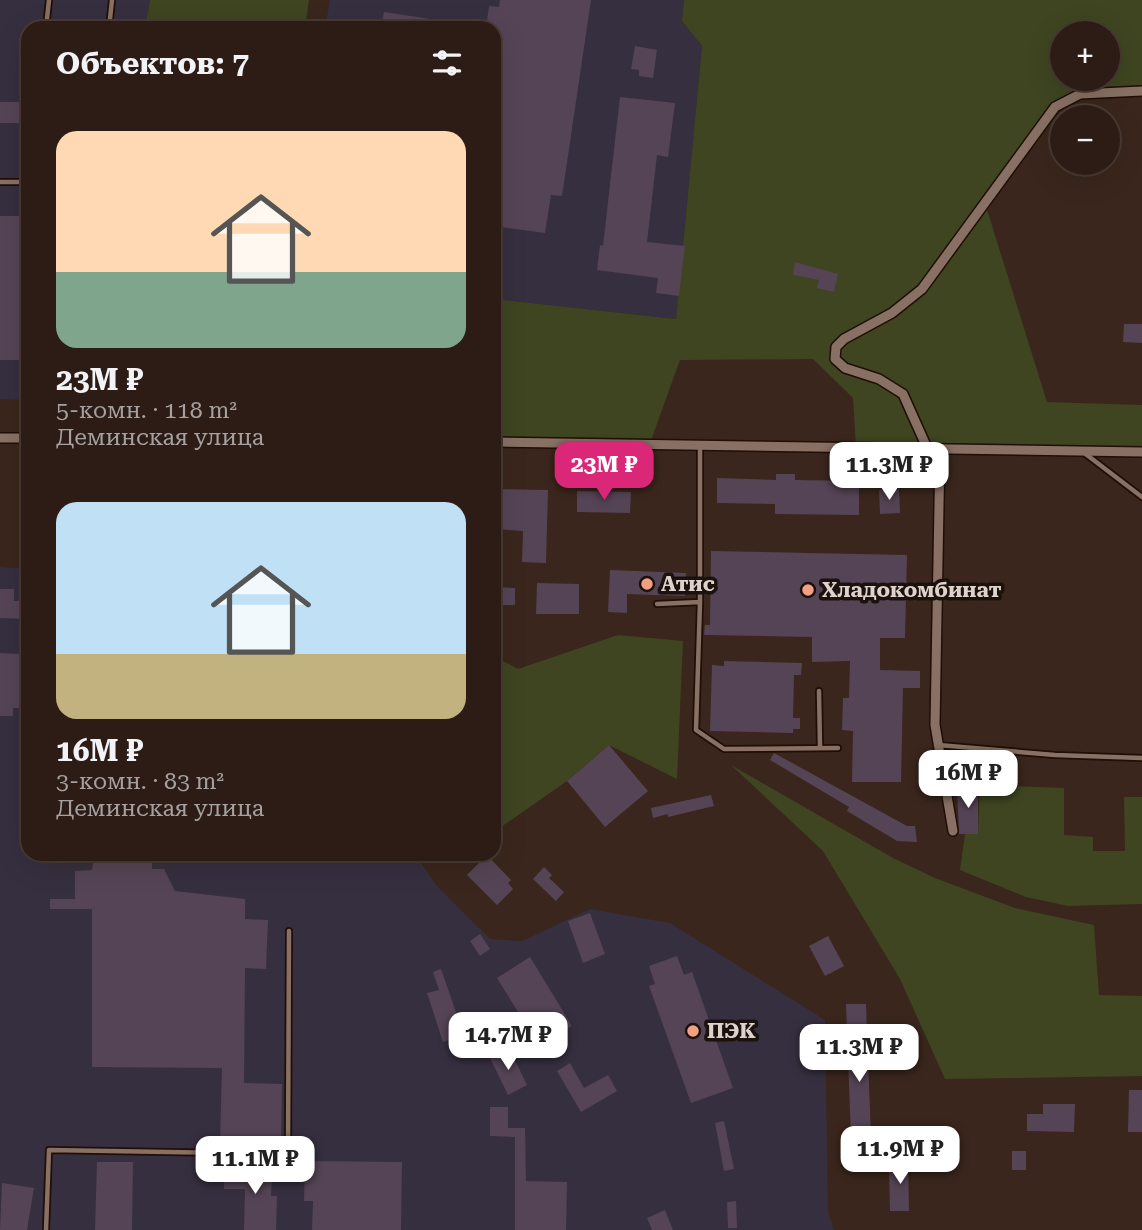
<!DOCTYPE html>
<html lang="ru">
<meta charset="utf-8">
<style>
:root{--surface:#2c1c15;--page:#34251e;--text:#f1f3f6;--muted:#a6a1a0;--line:#483a34;--accent:#db2777}
body{margin:0;font-family:"Roboto Serif",serif;background:var(--page);color:var(--text);height:100vh;display:flex;flex-direction:column;font-size:26px;white-space:nowrap}
*{box-sizing:border-box;margin:0}
p{font-size:23px;color:var(--muted)}
.icon{flex:none;width:38px;height:38px;fill:none;stroke:currentColor;stroke-width:2;stroke-linecap:round;stroke-linejoin:round}
.map{position:relative;flex:1;overflow:hidden}
.side{position:absolute;left:21px;top:21px;width:480px;height:840px;display:flex;flex-direction:column;background:var(--surface);border-radius:21px;box-shadow:0 7px 28px #0002,0 0 0 2px var(--line)}
.side>*{flex:none}
.tools{position:absolute;left:1050px;top:21px;display:grid;gap:14px}
.tools a{display:grid;place-items:center;width:70px;height:70px;border-radius:50%;background:var(--surface);box-shadow:0 7px 28px #0002,0 0 0 2px var(--line);font-size:35px}
.price{position:absolute;translate:-50% -60px;padding:0 16px;border-radius:14px;background:#fff;color:#222;font-size:23px;line-height:46px;filter:drop-shadow(0 2px 4px #0008)}
.price::after{content:'';position:absolute;left:50%;top:42px;width:21px;height:16px;margin-left:-10px;background:inherit;clip-path:polygon(0 0,100% 0,50% 100%)}
.price.on{background:var(--accent);color:#fff}
ul{padding:0;list-style:none}
li{display:grid;align-content:center;gap:14px;height:371px;padding:0 35px}
li span{display:grid;place-items:center;height:217px;border-radius:21px;color:#555}
li>.icon{margin-inline-start:auto}
span .icon{width:126px;height:126px;fill:#fffc;stroke-width:1}
li b{font-size:30px}
h2{display:flex;justify-content:space-between;align-items:center;height:84px;padding:0 35px;font-size:30px}
.map>svg:first-child{display:block}
.industrial{fill:#362f3f}
.green{fill:#3e4520;fill-rule:evenodd}
.building{fill:#545}
.lines{fill:none;stroke-linecap:round;stroke-linejoin:round}
.lane-casing{stroke:#210e06;stroke-width:8}
.street-casing{stroke:#210e06;stroke-width:12}
.lane{stroke:#887064;stroke-width:4.5}
.street{stroke:#887064;stroke-width:9}
.poi-dot{fill:#f39f82;stroke:#1b110d;stroke-width:2.5}
.labels{text-anchor:middle;stroke-width:7;stroke-linejoin:round;paint-order:stroke}
.poi-label{font-size:21px;font-weight:bold;fill:#dfd1cb;stroke:#1b110d;text-anchor:start}
</style>
<div class="map">
<svg width="1142" height="1230" viewBox="0 0 1142 1230">
<rect width="100%" height="100%" fill="#3a261c"/>
<path class="industrial" d="M0,0H150L145,28H28V400L0,399Z
M330,0H684L682,21L702,46L676,319L494,299V28H325Z
M0,567L28,569V854H415L436,885L490,939L522,941L590,909L670,923L825,1020L828,1212L834,1230H0Z"/>
<path class="green" d="M150,0H309L305,28H145Z
M684,0H1142V91L1092,93L1055,107L985,203L1047,402L1142,405V452L856,449L853,398L813,359L680,360L649,446L494,442V299L676,319L702,46L682,21ZM1062,33H1108V79H1062Z
M618,635L683,641L677,779L609,745L567,781L494,832V656L518,669Z
M731,765L893,858L935,878L1015,908L1094,925L1099,995L1142,996V1076L945,1079L900,979L823,851Z
M1007,776L1008,786L1064,788V835L1093,837V851H1125L1124,797H1142V904L1068,906L1026,897L960,870L965,834L978,833L980,777Z"/>
<path class="building" d="M500,0H591L562,196L551,195L545,233L494,226V28H486L489,6L499,7Z
M384,12L457,23V28H381Z
M635,46L657,50L653,78L639,76V70L631,69Z
M620,97L675,103L668,157L657,155L647,242L685,246L679,296L656,293L658,278L597,270L600,245L603,246Z
M0,102H28V123H0Z
M0,216H28V360H0Z
M795,262L838,274L834,292L817,288L819,280L793,275Z
M1124,324H1142V343L1123,342Z
M776,474H795V480L859,481V515L775,514V504L717,503V478L776,480Z
M494,489L548,490L546,563L522,562L523,531L494,529Z
M879,490H899L900,513L880,514Z
M577,491L631,492L630,513L577,512Z
M711,551L907,555L905,638H880V670L920,671V688H903L901,782H852L853,731L842,730L843,698H849L850,661L812,662V637L704,635L705,625H710Z
M610,570L686,573L685,596L627,594V613L608,612Z
M537,583L579,584V614H536Z
M494,587L515,588V605H500V600H494Z
M0,589H14V601H28V619L0,618Z
M20,627H28V708H13V716H0V653L19,654Z
M724,661L802,663L801,675H794L793,718H800V729H793V733L710,731L712,665L724,666Z
M609,745L648,791L605,827L567,781Z
M774,753L907,826H915L917,842L897,841L847,811L849,807L770,760Z
M957,787H978V834H959Z
M711,795L714,806L668,817V814L653,818L651,808Z
M487,855L511,880L508,883L513,889L497,905L467,875Z
M94,857H152V869H164L175,891L245,899V919L268,920L266,969L245,968L244,1083L282,1084L281,1145L220,1144L222,1068L92,1067V909H50V899H75V871L92,870Z
M544,867L552,875L549,878L564,892L556,901L533,879Z
M590,913L605,954L583,963L568,921Z
M480,934L490,949L480,956L470,941Z
M828,936L844,966L825,976L809,946Z
M677,956L684,975L692,972L733,1088L691,1103L649,986L655,984L649,966Z
M530,957L572,1026L539,1046L497,978Z
M441,969L464,1035L443,1042L427,993L439,990L433,972Z
M846,1004H866L872,1164L852,1165Z
M509,1048L527,1085L508,1095L490,1058Z
M570,1063L584,1088L608,1075L617,1091L581,1112L557,1071Z
M1129,1090H1142V1132H1128Z
M1043,1104H1075L1074,1132L1027,1131V1114H1043Z
M490,1107H508V1128H525L526,1181L567,1182L566,1230H515V1137L490,1136Z
M724,1121L734,1169L724,1171L715,1123Z
M1012,1151H1026V1170H1012Z
M897,1157H908L909,1211H890L889,1169L897,1168Z
M311,1161L402,1162L401,1230H312L313,1201H304L305,1165H311Z
M97,1162H133L132,1230H95Z
M224,1168H268V1171H272L271,1196H277L276,1230H244L245,1189H224Z
M2,1183L34,1188L27,1230H0Z
M736,1201L737,1228H728L727,1202Z
M665,1210L673,1230H652L647,1218Z"/>
<g class="lines">
<g class="lane-casing">
<path id="lane" d="M46,28L49,0
M109,28L112,0
M0,182H28
M1083,452L1142,497
M700,602L696,730L724,749L838,748
M657,604L700,602V447
M819,691L820,747
M938,745L1055,755L1142,758
M46,1230L49,1150L288,1154L289,931"/>
</g>
<g class="street-casing">
<path id="street" d="M0,438H28
M494,442L1142,452
M928,450L903,394L879,379L845,368L835,359L836,347L844,339L892,313L922,289L1055,107L1080,94L1142,91
M940,450L935,725L953,831"/>
</g>
<use href="#lane" class="lane"/>
<use href="#street" class="street"/>
</g>
<g class="poi-dot">
<circle cx="647" cy="584" r="7"/>
<circle cx="808" cy="590" r="7"/>
<circle cx="693" cy="1031" r="7"/>
</g>
<g class="labels">
<g class="poi-label">
<text x="661" y="591">Атис</text>
<text x="822" y="597">Хладокомбинат</text>
<text x="707" y="1038">ПЭК</text>
</g>
</g>
</svg>
<div class="tools">
<a>+</a>
<a>−</a>
</div>
<b class="price on" style="left:604px;top:502px">23M ₽</b>
<b class="price" style="left:889px;top:502px">11.3M ₽</b>
<b class="price" style="left:968px;top:810px">16M ₽</b>
<b class="price" style="left:508px;top:1072px">14.7M ₽</b>
<b class="price" style="left:859px;top:1084px">11.3M ₽</b>
<b class="price" style="left:900px;top:1186px">11.9M ₽</b>
<b class="price" style="left:255px;top:1196px">11.1M ₽</b>
<section class="side">
<h2>Объектов: 7<svg class="icon" aria-label="filters" viewBox="0 0 24 24"><path d="M4 7h16M4 17h16"/><circle cx="9" cy="7" r="2"/><circle cx="15" cy="17" r="2"/></svg></h2>
<ul>
<li><span style="background:linear-gradient(#ffd9b3 65%,#7fa58c 0)"><svg class="icon" aria-label="home" viewBox="0 0 24 24"><path d="M3 11l9-7 9 7M6 9v11h12V9"/></svg></span><div><b>23M ₽</b><p>5-комн. · 118 m²</p><p>Деминская улица</p></div></li>
<li><span style="background:linear-gradient(#bfe0f5 70%,#c2b280 0)"><svg class="icon" aria-label="home" viewBox="0 0 24 24"><path d="M3 11l9-7 9 7M6 9v11h12V9"/></svg></span><div><b>16M ₽</b><p>3-комн. · 83 m²</p><p>Деминская улица</p></div></li>
</ul>
</section>
</div>
